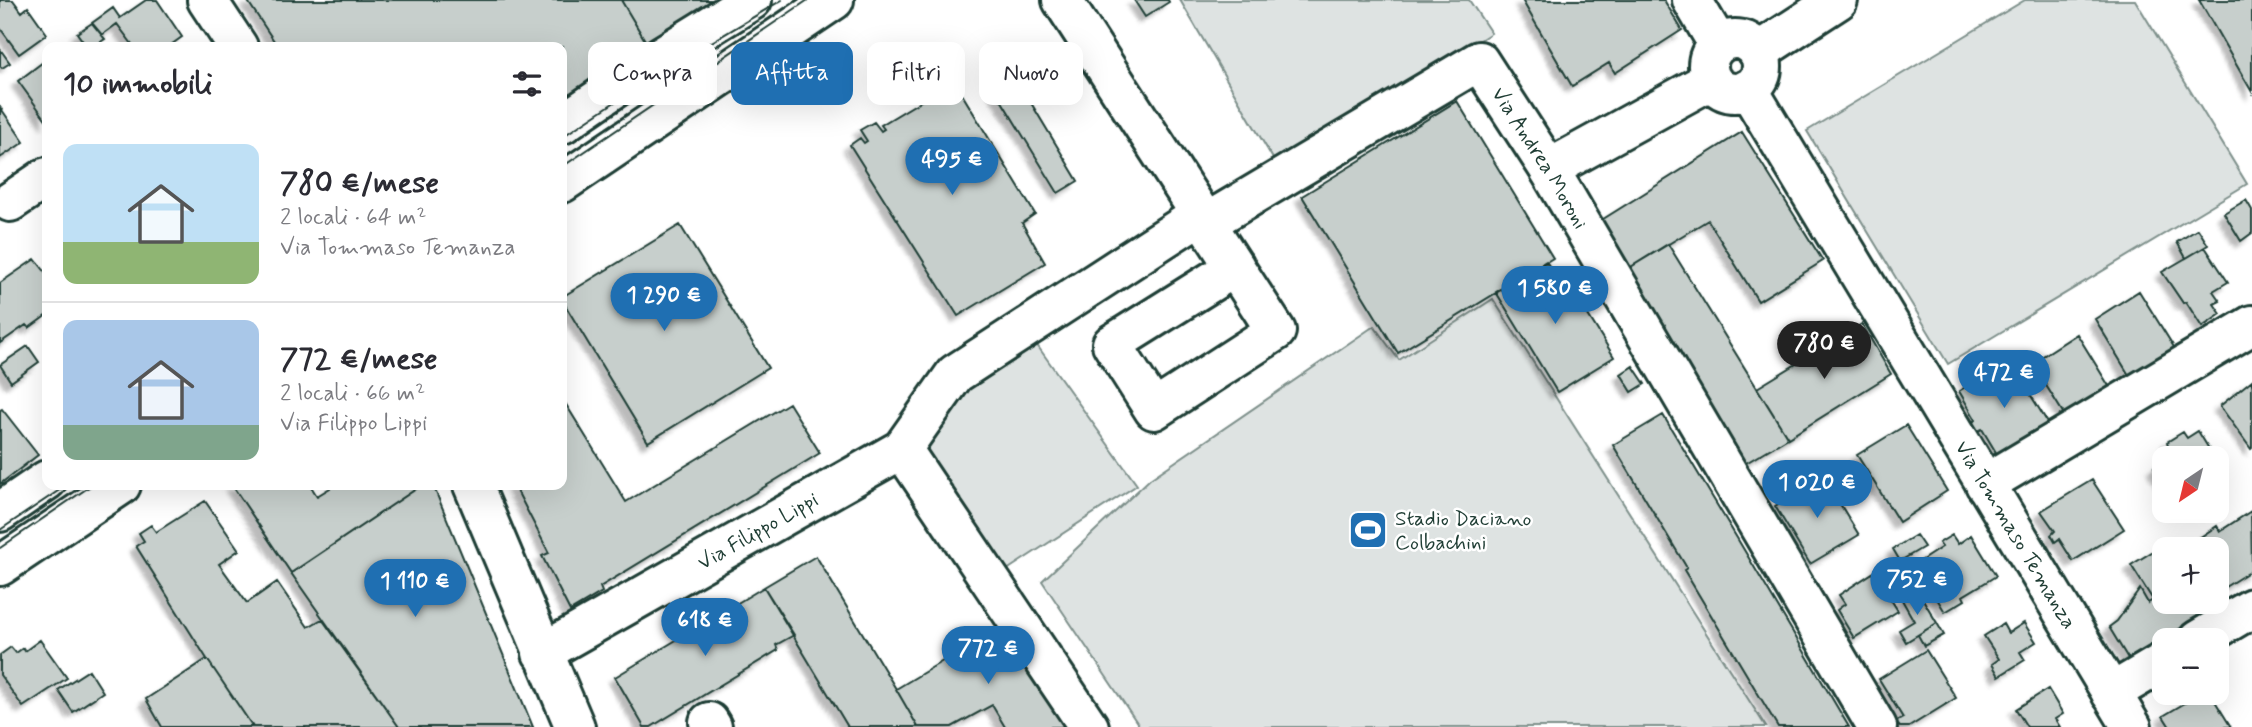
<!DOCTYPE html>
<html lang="it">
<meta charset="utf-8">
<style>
:root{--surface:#fff;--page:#f7f7f7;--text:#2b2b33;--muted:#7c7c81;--line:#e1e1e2;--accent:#1f6fb2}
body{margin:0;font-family:Mynerve,sans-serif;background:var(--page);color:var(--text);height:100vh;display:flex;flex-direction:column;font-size:26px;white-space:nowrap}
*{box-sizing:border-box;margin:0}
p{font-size:23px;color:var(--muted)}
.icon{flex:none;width:38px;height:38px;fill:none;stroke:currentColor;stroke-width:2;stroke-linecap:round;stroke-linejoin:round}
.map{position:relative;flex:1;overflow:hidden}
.panel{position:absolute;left:42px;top:42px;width:525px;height:448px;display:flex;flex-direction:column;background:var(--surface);border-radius:14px;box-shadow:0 7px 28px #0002}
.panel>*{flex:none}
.top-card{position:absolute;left:588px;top:42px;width:665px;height:63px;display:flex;gap:14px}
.needle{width:46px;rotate:215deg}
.buttons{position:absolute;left:2152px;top:446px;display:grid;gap:14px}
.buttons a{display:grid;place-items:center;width:77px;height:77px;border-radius:14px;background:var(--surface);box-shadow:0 7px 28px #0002;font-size:35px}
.price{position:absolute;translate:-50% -60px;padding:0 16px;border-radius:24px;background:var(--accent);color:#fff;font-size:23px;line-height:46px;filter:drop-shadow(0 2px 4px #0008)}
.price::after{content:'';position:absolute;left:50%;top:42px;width:21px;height:16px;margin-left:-10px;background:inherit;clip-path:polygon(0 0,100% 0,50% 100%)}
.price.on{background:#222;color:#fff}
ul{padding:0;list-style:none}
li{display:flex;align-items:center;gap:21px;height:175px;padding:0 21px}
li+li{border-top:2px solid var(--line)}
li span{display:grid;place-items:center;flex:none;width:196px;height:140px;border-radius:14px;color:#555}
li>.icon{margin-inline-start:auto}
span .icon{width:84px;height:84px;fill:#fffc;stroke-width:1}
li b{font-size:30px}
h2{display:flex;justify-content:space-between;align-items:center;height:84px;padding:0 21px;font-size:30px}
.tag{padding:0 24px;border-radius:14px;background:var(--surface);box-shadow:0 7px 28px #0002;font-size:24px;line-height:63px}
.tag.on{background:var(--accent);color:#fff}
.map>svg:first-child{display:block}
.green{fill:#dee3e2;stroke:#7e908b;stroke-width:2}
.building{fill:#c7cfcc;stroke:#1f3d34;stroke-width:2;filter:url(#shadow)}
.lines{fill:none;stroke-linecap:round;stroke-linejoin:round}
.minor-casing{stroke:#1f3d34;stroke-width:44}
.minor{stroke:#fff;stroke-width:38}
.tram{stroke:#1f3d34;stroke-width:2}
.labels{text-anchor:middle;stroke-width:5;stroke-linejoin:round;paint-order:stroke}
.street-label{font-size:21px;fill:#1f3d34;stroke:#fff}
.poi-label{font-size:21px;fill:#1f3d34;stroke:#fff;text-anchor:start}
</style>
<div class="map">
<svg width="2252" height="727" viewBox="0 0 2252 727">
<defs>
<filter id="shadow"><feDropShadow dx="-6" dy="6" stdDeviation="2" flood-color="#0004"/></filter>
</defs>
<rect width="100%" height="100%" fill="#fff"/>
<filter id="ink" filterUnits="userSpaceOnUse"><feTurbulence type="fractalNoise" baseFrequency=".0143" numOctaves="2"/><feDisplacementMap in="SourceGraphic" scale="14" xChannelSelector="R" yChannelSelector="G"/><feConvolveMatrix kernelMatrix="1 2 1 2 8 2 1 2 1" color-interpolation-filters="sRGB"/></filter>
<g filter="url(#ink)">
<path class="green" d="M1180,0H1469L1491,33L1279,169Z
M2025,0H2135L2247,184L1948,364L1807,131Z
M1493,299L1766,727H1140L1042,581L1150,479L1374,326L1399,360Z
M1034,341L1137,485L1004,572L920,449L960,388Z"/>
<path class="building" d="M0,0H13L22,12L28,7L47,34L19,54L0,28Z
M146,0H157L182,37L168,47H128L132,44L117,24L102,35L92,23L113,8L120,18Z
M247,0H621L652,52L562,110V47H278Z
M621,0H731L652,52Z
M1134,0H1168L1169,2L1145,17Z
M1522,0H1664L1682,30L1615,73L1609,63L1572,86Z
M2199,0H2252V92Z
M92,23L105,39L93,47H87L77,33Z
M0,49L10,63L2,68L0,66Z
M47,59V121L18,81Z
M1016,78L1078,181L1058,193L995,90Z
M954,81L1035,214L1022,223L1045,263L958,316L850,145L860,138L864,143L867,141L860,130L874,122L881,131L884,129L881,125Z
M1457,101L1553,258L1398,353L1302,196Z
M0,107L24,142L0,158Z
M1742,132L1823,261L1758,301L1708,220L1621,273L1592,226Z
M2246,200L2252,210V233L2241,241L2224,213Z
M680,225L768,368L648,442L562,300V297Z
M2198,229L2208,245L2186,258L2177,242Z
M1668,244L1788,438L1741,466L1621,273Z
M2205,247L2228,282L2213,291L2220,301L2214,304L2221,314L2202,327L2186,302L2183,303L2162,272Z
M35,259L47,274V315L29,328L26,325L0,343V283Z
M1546,261L1556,277L1562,273L1614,357L1557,392L1496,292Z
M2139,291L2177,352L2132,380L2095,319Z
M1862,324L1891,374L1788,438L1757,388Z
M2077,334L2112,391L2067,419L2032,363Z
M28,346L39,362L11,382L0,365Z
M2009,360L2051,428L2000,459L1982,429L1978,431L1972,422L1976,420L1959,391Z
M1633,366L1645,384L1632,392L1621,374Z
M2252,380V448L2251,449L2220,406Z
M562,398L626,502L789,403L820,453L600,587L602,592L570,611L542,556L549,553L514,485H562Z
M2,409L38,455L0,484V410Z
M1663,415L1737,538L1849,727H1778L1684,570L1687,568L1613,445Z
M1906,425L1947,491L1899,522L1857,455Z
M2198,431L2214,457L2166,458L2171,454L2167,442L2183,432L2187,438Z
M2165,459V485L2154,467Z
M1823,476L1859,535L1810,564L1775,506Z
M2092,480L2124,529L2073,561L2059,539L2055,542L2051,535L2055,531L2041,511Z
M232,485H310L317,496L335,485H422L291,573Z
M422,485H433L533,727H399L291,573Z
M205,501L239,550L219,564L247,603L277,582L308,627L322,619L399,727H253L207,659L136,546L144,541L139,533L151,525L156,532Z
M2251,511L2252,570L2225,587L2217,575V550H2201L2196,540L2217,526L2220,531Z
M1916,535L1924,547L1900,561L1893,549Z
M1952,535L1958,544L1971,535L1996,576L1963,596L1965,600L1945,612L1916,564L1942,547L1939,543Z
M2168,542L2173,550H2165V602H2205L2210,610L2129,660L2109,627L2117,621L2140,589L2148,603L2153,600L2131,565Z
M816,556L896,689L918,727H848L764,587Z
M1874,572L1898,611L1854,638L1837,610L1845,604L1839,595Z
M764,587L794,635L776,645L778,650L651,727H644L615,677Z
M1918,591L1937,623L1906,642L1899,630L1914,621L1902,600Z
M1013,619L1078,727H1005L992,705L952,727H918L896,689Z
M1937,623L1944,635L1924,646L1918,635Z
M2024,623L2036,642L2020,652L2025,660L1999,676L1992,664L1999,659L1984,636L2003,624L2008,633Z
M40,640L67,678L23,707L0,675V655L11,647L16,653L23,648L25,651Z
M1926,650L1956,698L1909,727H1900L1896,722L1903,718L1879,679Z
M207,659L253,727H162L146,699Z
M89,670L103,692L73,712L58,690Z
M2048,689L2063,714L2055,719L2060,727H2027L2016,709Z
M2202,693H2210L2231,727H2170L2163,716Z"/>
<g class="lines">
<g class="minor-casing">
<g id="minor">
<path d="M207,0L238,47"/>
<path d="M1062,0C1133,111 1205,220 1276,331L1154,410L1112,344L1235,267"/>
<path d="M1692,0L1718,44"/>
<circle cx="1735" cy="66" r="27"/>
<path d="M1758,52L1838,0"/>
<path id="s1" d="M1748,89L2132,727"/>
<path d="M562,124L663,55L752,0"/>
<path d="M1549,169L1711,80"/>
<path d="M562,183L834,0"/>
<path d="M10,202L47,177"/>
<path id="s2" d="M1206,223L1479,61L1549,169L1877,727"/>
<path d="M902,449L1089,727"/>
<path d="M1985,484L2252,325"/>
<path d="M473,485L575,727"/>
<path d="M0,512L47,480"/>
<path d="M0,566L121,485"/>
<path d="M2198,640L2252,608"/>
<path id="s3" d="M542,653L902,449L955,374L1200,215"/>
<path d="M2111,693L2165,661"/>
<path d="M709,722L712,727"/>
</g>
</g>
<use href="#minor" class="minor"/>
<path class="tram" d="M562,137L648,80L782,0
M562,167L808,0
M0,530L67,485
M0,548L92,485"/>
</g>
</g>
<defs>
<g id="stadium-square" transform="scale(2.0125)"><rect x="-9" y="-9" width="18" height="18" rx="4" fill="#1f6fb2" stroke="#fff"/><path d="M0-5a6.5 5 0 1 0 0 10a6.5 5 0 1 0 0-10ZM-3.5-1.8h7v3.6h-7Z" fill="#fff"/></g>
</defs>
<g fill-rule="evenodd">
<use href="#stadium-square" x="1368" y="530"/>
</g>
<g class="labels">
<g class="street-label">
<text dy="7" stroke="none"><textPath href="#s2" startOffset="432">Via Andrea Moroni</textPath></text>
<text dy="7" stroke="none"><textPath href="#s3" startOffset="248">Via Filippo Lippi</textPath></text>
<text dy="7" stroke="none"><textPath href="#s1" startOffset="520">Via Tommaso Temanza</textPath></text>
</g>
<g class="poi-label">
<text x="1395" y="525">Stadio Daciano<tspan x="1395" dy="24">Colbachini</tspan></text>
</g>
</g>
</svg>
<div class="buttons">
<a><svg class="needle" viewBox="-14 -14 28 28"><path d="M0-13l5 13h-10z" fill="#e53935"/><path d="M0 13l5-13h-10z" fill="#7c7c81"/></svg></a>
<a>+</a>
<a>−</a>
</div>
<b class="price" style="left:952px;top:197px">495 €</b>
<b class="price" style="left:1555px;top:326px">1 580 €</b>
<b class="price" style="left:664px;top:333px">1 290 €</b>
<b class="price on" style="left:1824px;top:381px">780 €</b>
<b class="price" style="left:2004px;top:410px">472 €</b>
<b class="price" style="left:1817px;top:520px">1 020 €</b>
<b class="price" style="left:1917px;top:617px">752 €</b>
<b class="price" style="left:415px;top:619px">1 110 €</b>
<b class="price" style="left:705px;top:658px">618 €</b>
<b class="price" style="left:988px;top:686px">772 €</b>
<div class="top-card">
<a class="tag">Compra</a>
<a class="tag on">Affitta</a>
<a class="tag">Filtri</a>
<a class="tag">Nuovo</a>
</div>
<section class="panel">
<h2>10 immobili<svg class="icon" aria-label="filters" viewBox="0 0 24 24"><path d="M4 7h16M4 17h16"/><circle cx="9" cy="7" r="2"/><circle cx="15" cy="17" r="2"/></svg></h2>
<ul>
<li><span style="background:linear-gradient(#bfe0f5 70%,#8fb573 0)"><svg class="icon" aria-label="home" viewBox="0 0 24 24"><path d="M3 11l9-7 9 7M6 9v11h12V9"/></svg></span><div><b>780 €/mese</b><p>2 locali · 64 m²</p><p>Via Tommaso Temanza</p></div></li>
<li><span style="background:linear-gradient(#a9c7e8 75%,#7fa58c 0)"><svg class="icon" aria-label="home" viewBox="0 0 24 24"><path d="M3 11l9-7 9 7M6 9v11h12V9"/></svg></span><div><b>772 €/mese</b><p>2 locali · 66 m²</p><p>Via Filippo Lippi</p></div></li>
</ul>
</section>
</div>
